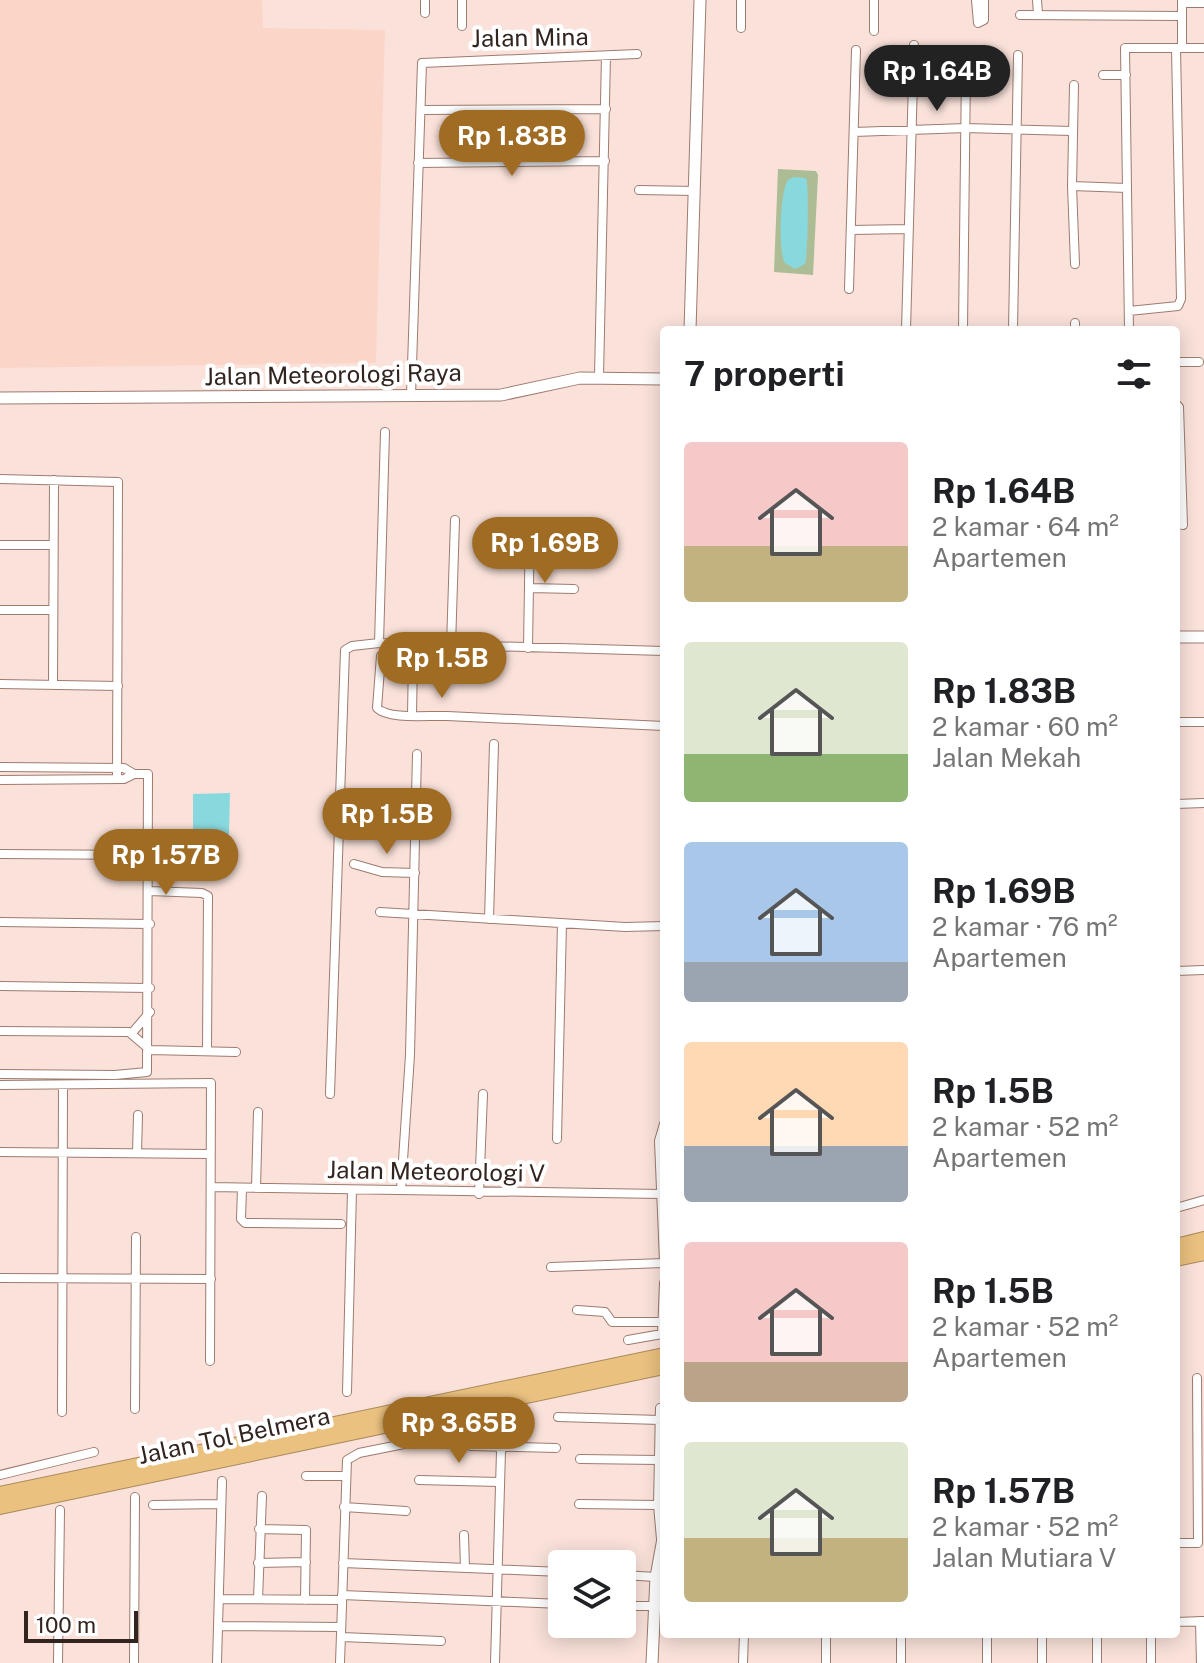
<!DOCTYPE html>
<html lang="id">
<meta charset="utf-8">
<style>
:root{--surface:#fff;--page:#f2f2f2;--text:#202124;--muted:#757577;--accent:#a06c24}
body{margin:0;font-family:"Public Sans",sans-serif;background:var(--page);color:var(--text);height:100vh;display:flex;flex-direction:column;font-size:30px;white-space:nowrap}
*{box-sizing:border-box;margin:0}
p{font-size:26px;color:var(--muted)}
.icon{flex:none;width:44px;height:44px;fill:none;stroke:currentColor;stroke-width:2;stroke-linecap:round;stroke-linejoin:round}
.map{position:relative;flex:1;overflow:hidden}
.side{position:absolute;left:660px;top:326px;width:520px;height:1312px;display:flex;flex-direction:column;background:var(--surface);border-radius:8px;box-shadow:0 4px 20px #0003}
.side>*{flex:none}
.fabs{position:absolute;left:548px;top:1550px;display:grid;gap:16px}
.fabs a{display:grid;place-items:center;width:88px;height:88px;border-radius:8px;background:var(--surface);box-shadow:0 4px 20px #0003;font-size:40px}
.scale{position:absolute;left:24px;bottom:20px;width:114px;box-sizing:border-box;padding-left:8px;border:4px solid #32241f;border-top:0;font-size:22px;line-height:28px;white-space:nowrap;color:#32241f;-webkit-text-stroke:6px #fff;paint-order:stroke}
.price{position:absolute;translate:-50% -68px;padding:0 18px;border-radius:28px;background:var(--accent);color:#fff;font-size:26px;line-height:52px;filter:drop-shadow(0 2px 4px #0008)}
.price::after{content:'';position:absolute;left:50%;top:48px;width:24px;height:18px;margin-left:-12px;background:inherit;clip-path:polygon(0 0,100% 0,50% 100%)}
.price.selected{background:#222;color:#fff}
ul{padding:0;list-style:none}
li{display:flex;align-items:center;gap:24px;height:200px;padding:0 24px}
li span{display:grid;place-items:center;flex:none;width:224px;height:160px;border-radius:8px;color:#555}
li>.icon{margin-inline-start:auto}
span .icon{width:96px;height:96px;fill:#fffc;stroke-width:1}
li b{font-size:34px}
h2{display:flex;justify-content:space-between;align-items:center;height:96px;padding:0 24px;font-size:34px}
.map>svg:first-child{display:block}
.built{fill:#fbd6c8}
.green{fill:#acbd96}
.water{fill:#88d9de}
.lines{fill:none;stroke-linecap:round;stroke-linejoin:round}
.street-casing{stroke:#9e7b6f;stroke-width:10}
.secondary-casing{stroke:#9e7b6f;stroke-width:13}
.highway-casing{stroke:#aa8a5d;stroke-width:16}
.street{stroke:#fff;stroke-width:8}
.secondary{stroke:#fff;stroke-width:11}
.highway{stroke:#eac17f;stroke-width:14}
.labels{text-anchor:middle;stroke-width:8;stroke-linejoin:round;paint-order:stroke}
.street-label{font-size:24px;fill:#32241f;stroke:#fff}
</style>
<div class="map">
<svg width="1204" height="1663" viewBox="0 0 1204 1663">
<rect width="100%" height="100%" fill="#fae2da"/>
<path class="built" d="M0,0H262L263,28L385,30L376,363L0,368Z"/>
<path class="green" d="M778,169L816,171L818,175L813,275L774,272Z"/>
<path class="water" d="M794,177L806,178C809,183 808,255 805,264L795,269L785,263C778,252 780,191 788,180Z
M230,793L228,870L171,877L174,856H193V794Z"/>
<g class="lines">
<g class="street-casing">
<path id="street" d="M976,0L978,23L984,20V0
M1037,0L1038,14
M1182,3H1204
M425,13V0
M1020,15L1182,16
M462,26V0
M741,28V0
M874,31V0
M1182,48V0
M1103,75H1126
M1074,85L1072,186L1127,188
M421,110L606,109
M854,132L966,128L1072,131
M418,163L605,161
M1072,186L1075,264
M639,190L695,191
M851,230L908,229
M849,289L856,50
M1129,311L1178,306L1181,299L1176,48
M1075,323V330
M906,330L914,45
M963,330L966,68
M1013,330L1018,55
M1129,330L1125,48H1204
M1176,362H1199
M599,376L606,56
M411,396L422,63L637,54
M1176,404L1179,407L1183,525
M0,479L118,482L117,779
M0,545H53
M529,588L574,589
M0,610H53
M379,643L385,432
M451,646L455,520
M528,648L530,522
M0,684L118,686
M53,685L54,480
M412,714L413,659L409,656H381L377,708C389,720 429,715 447,716L664,726
M1176,722H1204
M0,767L124,768L134,774
M0,780L124,779L134,774H148L147,1072L115,1075L0,1074
M1176,804L1204,803
M0,854L150,855
M354,864L382,872L415,873
M150,891L202,893L208,896L207,1051
M380,912L625,927L664,926
M489,919L494,744
M0,922L150,924
M1176,971L1204,970
M0,986L150,988
M0,1031L129,1032L150,1050
M132,1033L150,1012
M150,1050L236,1052
M0,1085L211,1083L210,1361
M330,1094L345,650L352,646L379,643L664,651
M664,1124L659,1141L664,1261
M557,1139L562,923
M0,1152L210,1154
M137,1153L138,1115
M211,1187L661,1194
M242,1188L241,1219L245,1223L341,1224
M256,1188L258,1112
M401,1190L410,1055L417,754
M479,1194L483,1094
M1176,1208L1204,1200
M551,1267L664,1263
M0,1278L211,1279
M577,1310L605,1312L612,1322H664
M628,1340L662,1334L664,1283
M347,1392L352,1190
M660,1408L658,1505L661,1539
M135,1409L136,1237
M62,1412L63,1085
M558,1417L660,1420
M471,1446L556,1448
M580,1459L659,1460
M0,1475L94,1452
M306,1476H346
M419,1480L499,1482
M579,1504L658,1505
M153,1505L220,1504
M344,1507L406,1511
M259,1529L306,1530L305,1600
M464,1535L465,1568
M1176,1543H1198L1197,1378
M258,1563L306,1562
M343,1563L562,1572
M622,1575L656,1577
M342,1595L562,1604
M219,1599L342,1600
M258,1599L262,1496
M622,1606H654
M1200,1621L1201,1663
M1176,1622L1203,1621
M218,1626L341,1627
M826,1634V1663
M341,1637L441,1641
M58,1663L60,1510
M134,1663L135,1497
M217,1663L222,1481
M340,1663L347,1460L359,1453L434,1438
M495,1663L502,1416
M743,1663L744,1634
M901,1663V1634
M987,1663V1634
M1042,1663V1634
M1097,1663V1634
M1151,1663V1634"/>
</g>
<g class="secondary-casing">
<path id="secondary" d="M690,330L700,0
M0,398L501,395L580,378L664,379
M1176,637H1204
M652,1663L656,1577L664,1533"/>
</g>
<g class="highway-casing">
<path id="highway" d="M1176,1246L1204,1239
M1176,1259L1204,1253
M0,1494L664,1355
M0,1507L664,1367"/>
</g>
<use href="#street" class="street"/>
<use href="#secondary" class="secondary"/>
<use href="#highway" class="highway"/>
</g>
<g class="labels">
<g class="street-label">
<text transform="translate(530 38) rotate(-1)" y="8">Jalan Mina</text>
<text transform="translate(333 375) rotate(-1)" y="8">Jalan Meteorologi Raya</text>
<text transform="translate(436 1172) rotate(1)" y="8">Jalan Meteorologi V</text>
<text transform="translate(234 1436) rotate(-12)" y="8">Jalan Tol Belmera</text>
</g>
</g>
</svg>
<div class="fabs">
<a><svg class="icon" aria-label="layers" viewBox="0 0 24 24"><path d="M12 4l9 5-9 5-9-5zM3 14l9 5 9-5"/></svg></a>
</div>
<div class="scale">100 m</div>
<b class="price selected" style="left:937px;top:113px">Rp 1.64B</b>
<b class="price" style="left:512px;top:178px">Rp 1.83B</b>
<b class="price" style="left:545px;top:585px">Rp 1.69B</b>
<b class="price" style="left:442px;top:700px">Rp 1.5B</b>
<b class="price" style="left:387px;top:856px">Rp 1.5B</b>
<b class="price" style="left:166px;top:897px">Rp 1.57B</b>
<b class="price" style="left:459px;top:1465px">Rp 3.65B</b>
<section class="side">
<h2>7 properti<svg class="icon" aria-label="filters" viewBox="0 0 24 24"><path d="M4 7h16M4 17h16"/><circle cx="9" cy="7" r="2"/><circle cx="15" cy="17" r="2"/></svg></h2>
<ul>
<li><span style="background:linear-gradient(#f6c9c9 65%,#c2b280 0)"><svg class="icon" aria-label="home" viewBox="0 0 24 24"><path d="M3 11l9-7 9 7M6 9v11h12V9"/></svg></span><div><b>Rp 1.64B</b><p>2 kamar · 64 m²</p><p>Apartemen</p></div></li>
<li><span style="background:linear-gradient(#dfe7d0 70%,#8fb573 0)"><svg class="icon" aria-label="home" viewBox="0 0 24 24"><path d="M3 11l9-7 9 7M6 9v11h12V9"/></svg></span><div><b>Rp 1.83B</b><p>2 kamar · 60 m²</p><p>Jalan Mekah</p></div></li>
<li><span style="background:linear-gradient(#a9c7e8 75%,#9aa5b1 0)"><svg class="icon" aria-label="home" viewBox="0 0 24 24"><path d="M3 11l9-7 9 7M6 9v11h12V9"/></svg></span><div><b>Rp 1.69B</b><p>2 kamar · 76 m²</p><p>Apartemen</p></div></li>
<li><span style="background:linear-gradient(#ffd9b3 65%,#9aa5b1 0)"><svg class="icon" aria-label="home" viewBox="0 0 24 24"><path d="M3 11l9-7 9 7M6 9v11h12V9"/></svg></span><div><b>Rp 1.5B</b><p>2 kamar · 52 m²</p><p>Apartemen</p></div></li>
<li><span style="background:linear-gradient(#f6c9c9 75%,#b9a48a 0)"><svg class="icon" aria-label="home" viewBox="0 0 24 24"><path d="M3 11l9-7 9 7M6 9v11h12V9"/></svg></span><div><b>Rp 1.5B</b><p>2 kamar · 52 m²</p><p>Apartemen</p></div></li>
<li><span style="background:linear-gradient(#dfe7d0 60%,#c2b280 0)"><svg class="icon" aria-label="home" viewBox="0 0 24 24"><path d="M3 11l9-7 9 7M6 9v11h12V9"/></svg></span><div><b>Rp 1.57B</b><p>2 kamar · 52 m²</p><p>Jalan Mutiara V</p></div></li>
</ul>
</section>
</div>
